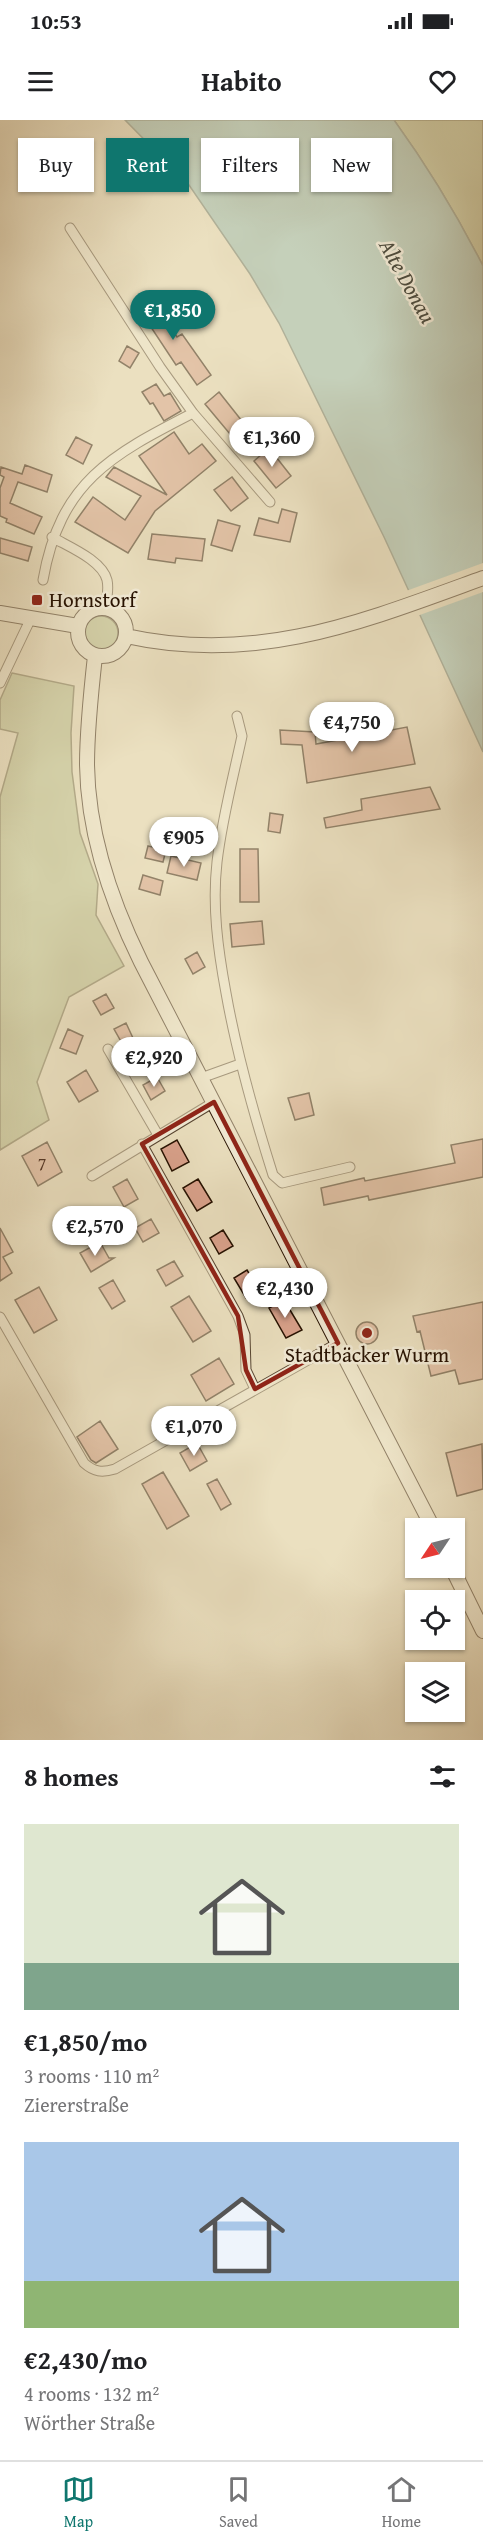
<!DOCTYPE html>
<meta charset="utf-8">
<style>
:root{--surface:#fff;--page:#f2f2f2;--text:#202124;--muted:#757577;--line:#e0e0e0;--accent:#0f766e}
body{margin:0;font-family:"Gentium Book Plus",serif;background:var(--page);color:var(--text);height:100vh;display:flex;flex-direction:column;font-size:22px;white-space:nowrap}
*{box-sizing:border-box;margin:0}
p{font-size:20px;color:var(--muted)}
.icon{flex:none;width:33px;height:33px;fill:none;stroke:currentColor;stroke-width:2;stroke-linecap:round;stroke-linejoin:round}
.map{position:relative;height:1620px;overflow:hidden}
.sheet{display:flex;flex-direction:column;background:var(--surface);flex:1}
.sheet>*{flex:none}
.hud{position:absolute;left:18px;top:18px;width:447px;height:54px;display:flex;gap:12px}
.needle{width:39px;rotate:235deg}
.buttons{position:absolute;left:405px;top:1398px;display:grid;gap:12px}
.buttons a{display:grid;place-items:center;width:60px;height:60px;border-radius:0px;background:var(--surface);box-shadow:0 2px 4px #0004;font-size:30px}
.price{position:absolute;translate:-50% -51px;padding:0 14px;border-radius:21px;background:#fff;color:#222;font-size:20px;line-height:39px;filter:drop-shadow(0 2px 3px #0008)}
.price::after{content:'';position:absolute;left:50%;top:36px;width:18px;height:14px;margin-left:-9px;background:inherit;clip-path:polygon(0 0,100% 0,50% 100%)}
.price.current{background:var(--accent);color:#fff}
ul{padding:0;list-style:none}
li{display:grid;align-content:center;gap:12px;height:318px;padding:0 24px}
li span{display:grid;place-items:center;height:186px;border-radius:0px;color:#555}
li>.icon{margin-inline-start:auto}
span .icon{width:108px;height:108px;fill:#fffc;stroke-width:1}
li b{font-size:26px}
h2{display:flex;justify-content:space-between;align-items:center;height:72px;padding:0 24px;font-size:26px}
.tag{padding:0 21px;border-radius:0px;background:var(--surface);box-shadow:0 2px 4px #0004;font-size:21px;line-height:54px}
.tag.current{background:var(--accent);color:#fff}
.status{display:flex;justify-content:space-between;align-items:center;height:42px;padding:0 30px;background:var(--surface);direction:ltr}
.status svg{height:16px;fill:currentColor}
header{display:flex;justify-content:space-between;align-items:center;height:78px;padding:0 24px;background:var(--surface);font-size:27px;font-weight:700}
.tab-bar{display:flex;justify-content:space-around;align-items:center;height:84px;border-top:2px solid var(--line);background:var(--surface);font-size:16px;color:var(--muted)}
.tab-bar a{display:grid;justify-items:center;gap:3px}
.tab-bar .current{color:var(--accent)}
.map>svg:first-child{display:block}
.green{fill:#bac190;stroke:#706948;stroke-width:1.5}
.water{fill:#98bdb3;stroke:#6a786c;stroke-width:1.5}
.pier{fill:#ebe0c0}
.building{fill:#daa28c;stroke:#261101;stroke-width:1.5}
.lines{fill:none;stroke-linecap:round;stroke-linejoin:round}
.street-casing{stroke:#574531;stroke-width:11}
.secondary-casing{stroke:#261101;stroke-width:16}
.street{stroke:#f2ebd6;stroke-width:9}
.secondary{stroke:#f2ebd6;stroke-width:14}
.marked{fill:none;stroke:#8f2418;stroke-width:4.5;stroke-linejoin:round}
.poi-dot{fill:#8f2418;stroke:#f2ebd6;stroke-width:2}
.labels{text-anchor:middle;stroke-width:5;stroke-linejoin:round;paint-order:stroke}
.number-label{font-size:18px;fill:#533524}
.poi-label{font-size:21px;fill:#261101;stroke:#f2ebd6;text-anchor:start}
.water-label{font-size:22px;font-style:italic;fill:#4e4d3f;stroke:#f2ebd6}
</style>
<div class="status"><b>10:53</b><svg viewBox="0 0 49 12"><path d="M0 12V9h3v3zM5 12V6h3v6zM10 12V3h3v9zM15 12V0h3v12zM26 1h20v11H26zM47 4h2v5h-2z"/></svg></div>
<header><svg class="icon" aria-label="menu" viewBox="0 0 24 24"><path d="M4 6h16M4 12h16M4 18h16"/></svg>Habito<svg class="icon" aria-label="heart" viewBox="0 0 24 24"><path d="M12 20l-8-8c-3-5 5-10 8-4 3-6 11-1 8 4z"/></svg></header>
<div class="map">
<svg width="483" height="1620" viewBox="0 0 483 1620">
<rect width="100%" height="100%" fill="#ebe0c0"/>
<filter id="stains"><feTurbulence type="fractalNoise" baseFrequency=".00333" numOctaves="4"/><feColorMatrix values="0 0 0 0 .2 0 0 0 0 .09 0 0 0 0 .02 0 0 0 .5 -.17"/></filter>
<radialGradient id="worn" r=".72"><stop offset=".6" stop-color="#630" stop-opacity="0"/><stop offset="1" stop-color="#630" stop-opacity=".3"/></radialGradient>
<path class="green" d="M394,0H483V146C457,95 428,47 394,0Z
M84 513a17 17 0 1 1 34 0a17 17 0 1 1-34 0Z
M12,553L74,566L71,613L72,652L80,713L98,764L96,795L124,846L69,877L37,962L49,1000L0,1030V677L18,613L0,609V580Z"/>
<path class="water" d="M125,0H394C428,47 457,95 483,146V632L384,417L279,203L250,154L189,65Z"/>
<path class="pier" d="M483,443V472L417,496L406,471Z"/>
<path class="building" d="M149,174L177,217L182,214L211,255L197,265L181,242L176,245L135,183Z
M127,226L139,233L130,248L119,241Z
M156,264L164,276L170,273L181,291L164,301L153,283L150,284L142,272Z
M219,272L253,315L240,326L205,284Z
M174,312L189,334L202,324L216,341L155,391L128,433L75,402L93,377L125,400L141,376L106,357L114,347L167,375L139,336Z
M76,317L92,325L83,344L66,335Z
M269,328L291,356L276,368L254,341Z
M25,345L52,355L47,372L18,362L10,383L42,397L34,414L6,402L7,399L0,396V368L4,357L0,355L1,347L22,354Z
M232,357L248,378L231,391L214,370Z
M282,389L297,393L290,422L254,415L259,398L278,403Z
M218,400L240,406L232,431L211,425Z
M152,414L205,419L202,441L176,438L175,443L148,439Z
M0,418L32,427L28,441L0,433Z
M407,607L415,644L307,663L302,625L281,624L280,610L315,612L316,624Z
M430,667L440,689L326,708L324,698L362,690L361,679Z
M270,693L283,695L280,713L268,711Z
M148,726L166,730L163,742L145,738Z
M240,729H258L259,782H240Z
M171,736L201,743L197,760L167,753Z
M143,755L163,761L160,775L139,769Z
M262,801L264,824L232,827L230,804Z
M197,832L205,847L193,854L185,839Z
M106,874L114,888L101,895L93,881Z
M126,903L145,944L132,951L124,936L128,934L114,909Z
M68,909L83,916L76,934L60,928Z
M86,950L98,971L79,982L67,962Z
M157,957L165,971L151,980L143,965Z
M309,973L314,995L295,1000L288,978Z
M483,1019V1057L369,1080L368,1076L324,1085L321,1068L364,1058L365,1061L455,1043L451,1025Z
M177,1020L189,1042L172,1051L161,1029Z
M47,1022L62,1052L38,1066L22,1036Z
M127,1059L138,1079L124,1087L113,1067Z
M198,1059L212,1082L197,1091L183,1068Z
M151,1099L159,1113L143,1122L135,1108Z
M0,1108L13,1132L3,1137L12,1153L0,1161Z
M223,1110L233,1126L219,1134L210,1118Z
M100,1122L109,1138H114L91,1152L80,1133Z
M174,1141L183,1156L166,1166L157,1150Z
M247,1150L260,1171L246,1178L234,1158Z
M113,1160L125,1181L112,1189L99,1168Z
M39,1167L57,1200L34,1213L15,1180Z
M189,1176L211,1211L193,1222L171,1187Z
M284,1180L302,1210L286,1218L269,1188Z
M483,1182V1259L459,1264L455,1250L431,1256L420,1211L417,1212L413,1196Z
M356 1213a11 11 0 1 1 22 0a11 11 0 1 1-22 0Z
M219,1238L234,1264L206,1281L191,1255Z
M100,1301L118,1329L96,1343L91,1340L77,1317Z
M197,1323L207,1341L190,1351L180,1333Z
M482,1324L483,1369L457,1376L446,1333Z
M163,1352L189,1396L167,1409L142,1364Z
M217,1359L231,1384L221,1390L207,1364Z"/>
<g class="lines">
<g class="street-casing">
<path id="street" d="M193,293L270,382
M52,417C69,427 102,440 107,460C109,469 107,479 105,488
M43,460C60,362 111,335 193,293L160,247L70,108
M0,563L31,498
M237,596L242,616C233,658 222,699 217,742C212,786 218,830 226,873C237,935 254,995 273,1055L282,1063L350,1047
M108,929L158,1015
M201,958L240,944
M142,1024L238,1196L245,1215L246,1250L255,1269
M92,1056L214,982
M0,1197L84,1343C94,1352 102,1353 115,1349L338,1223"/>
</g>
<g class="secondary-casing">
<path id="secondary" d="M78 512a24 24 0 1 1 48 0a24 24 0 1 1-48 0Z
M0,493L78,506
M126,516C257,545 362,502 483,458
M95,536C91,572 87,609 87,645C88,715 111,781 141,842L433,1408
M452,1448L483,1511"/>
</g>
<use href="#street" class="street"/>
<use href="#secondary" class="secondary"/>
</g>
<path d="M0 0H483V1620H0ZM214,982L338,1223L255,1269L246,1250L238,1196L142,1024Z" fill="#ebe0c0" fill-opacity=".55" fill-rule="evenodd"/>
<path class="marked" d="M214,982L338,1223L255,1269L246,1250L238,1196L142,1024Z"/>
<g class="poi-dot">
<rect x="31" y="474" width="12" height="12" rx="3"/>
<circle cx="367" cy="1213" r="6"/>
</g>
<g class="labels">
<g class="number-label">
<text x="42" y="1050">7</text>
</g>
<g class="poi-label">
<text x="49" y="487">Hornstorf</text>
<text x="367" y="1242" text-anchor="middle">Stadtbäcker Wurm</text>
</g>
<g class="water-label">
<text transform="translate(408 161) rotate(61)" y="8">Alte Donau</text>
</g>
</g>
<rect width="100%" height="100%" filter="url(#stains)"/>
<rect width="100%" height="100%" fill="url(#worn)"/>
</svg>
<div class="buttons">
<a><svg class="needle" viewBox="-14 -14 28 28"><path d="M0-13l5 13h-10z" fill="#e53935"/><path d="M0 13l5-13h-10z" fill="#757577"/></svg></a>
<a><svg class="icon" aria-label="locate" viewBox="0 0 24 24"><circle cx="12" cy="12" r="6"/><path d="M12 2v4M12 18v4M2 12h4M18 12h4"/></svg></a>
<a><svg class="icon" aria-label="layers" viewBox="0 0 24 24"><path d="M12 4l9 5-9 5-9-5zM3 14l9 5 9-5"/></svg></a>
</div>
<b class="price current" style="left:173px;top:221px">€1,850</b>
<b class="price" style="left:272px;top:348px">€1,360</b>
<b class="price" style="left:352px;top:633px">€4,750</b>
<b class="price" style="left:184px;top:748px">€905</b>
<b class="price" style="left:154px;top:968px">€2,920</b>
<b class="price" style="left:95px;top:1137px">€2,570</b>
<b class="price" style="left:285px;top:1199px">€2,430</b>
<b class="price" style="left:194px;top:1337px">€1,070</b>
<div class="hud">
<a class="tag">Buy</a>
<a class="tag current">Rent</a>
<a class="tag">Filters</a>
<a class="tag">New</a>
</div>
</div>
<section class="sheet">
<h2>8 homes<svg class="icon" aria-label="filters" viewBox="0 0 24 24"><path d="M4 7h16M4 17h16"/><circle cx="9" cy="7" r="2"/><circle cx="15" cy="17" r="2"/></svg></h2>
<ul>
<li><span style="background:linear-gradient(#dfe7d0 75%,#7fa58c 0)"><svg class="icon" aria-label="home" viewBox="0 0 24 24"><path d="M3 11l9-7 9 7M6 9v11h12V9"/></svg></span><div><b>€1,850/mo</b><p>3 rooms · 110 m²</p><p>Ziererstraße</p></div></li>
<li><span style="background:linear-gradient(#a9c7e8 75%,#8fb573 0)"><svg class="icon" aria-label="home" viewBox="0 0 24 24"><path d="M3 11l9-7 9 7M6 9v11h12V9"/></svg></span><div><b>€2,430/mo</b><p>4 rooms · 132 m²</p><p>Wörther Straße</p></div></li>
</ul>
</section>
<nav class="tab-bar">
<a class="current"><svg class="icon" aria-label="map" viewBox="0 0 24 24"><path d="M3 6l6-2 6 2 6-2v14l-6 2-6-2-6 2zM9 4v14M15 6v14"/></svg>Map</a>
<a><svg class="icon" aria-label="saved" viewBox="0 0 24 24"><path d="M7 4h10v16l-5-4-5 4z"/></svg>Saved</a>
<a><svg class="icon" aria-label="home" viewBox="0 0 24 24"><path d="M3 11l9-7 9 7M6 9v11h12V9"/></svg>Home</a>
</nav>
